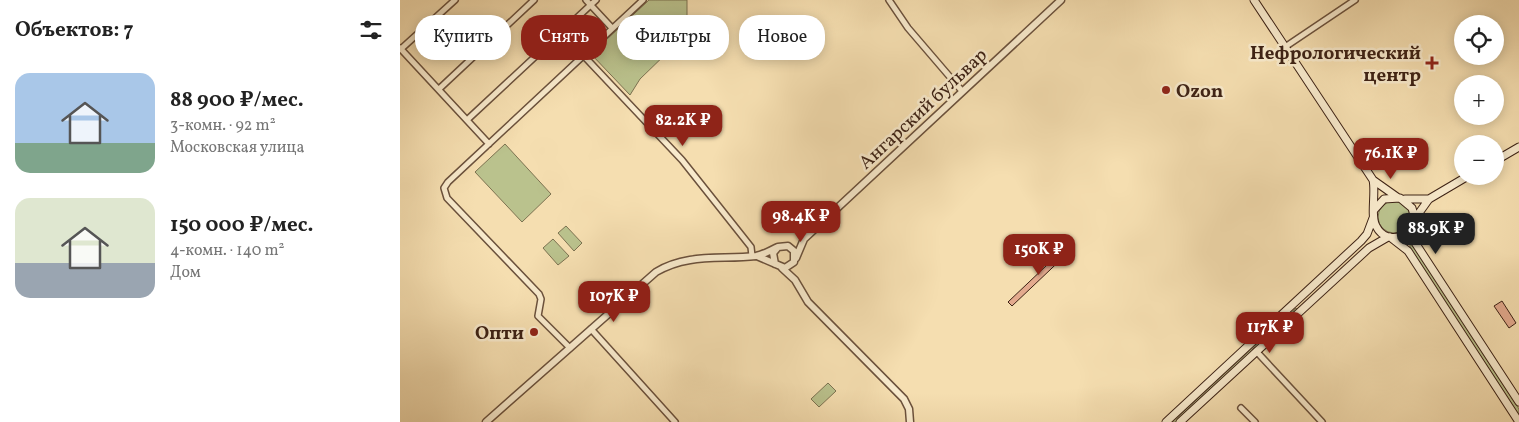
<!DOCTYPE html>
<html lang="ru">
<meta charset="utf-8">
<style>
:root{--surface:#fff;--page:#f2f2f2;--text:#222;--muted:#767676;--accent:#8f2418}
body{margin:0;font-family:Vollkorn,serif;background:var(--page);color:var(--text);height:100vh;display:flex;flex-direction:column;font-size:19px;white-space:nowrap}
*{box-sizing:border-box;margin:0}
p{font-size:16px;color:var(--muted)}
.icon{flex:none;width:28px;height:28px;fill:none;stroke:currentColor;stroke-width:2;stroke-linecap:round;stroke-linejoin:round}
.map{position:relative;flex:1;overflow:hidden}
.sheet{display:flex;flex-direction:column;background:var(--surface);width:400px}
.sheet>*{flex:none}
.banner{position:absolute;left:15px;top:15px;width:475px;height:45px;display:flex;gap:10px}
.tools{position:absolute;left:1054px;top:15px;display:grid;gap:10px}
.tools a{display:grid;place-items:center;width:50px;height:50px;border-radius:50%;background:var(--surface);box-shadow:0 2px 12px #0003;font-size:25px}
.price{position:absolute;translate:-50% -42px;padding:0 11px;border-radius:10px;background:var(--accent);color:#fff;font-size:16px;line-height:32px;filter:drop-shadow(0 1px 2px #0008)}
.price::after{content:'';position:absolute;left:50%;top:30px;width:15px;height:11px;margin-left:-8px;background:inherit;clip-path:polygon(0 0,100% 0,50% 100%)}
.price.selected{background:#222;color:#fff}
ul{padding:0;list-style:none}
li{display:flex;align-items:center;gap:15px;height:125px;padding:0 15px}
li span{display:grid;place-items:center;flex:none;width:140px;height:100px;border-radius:15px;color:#555}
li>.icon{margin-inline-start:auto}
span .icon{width:60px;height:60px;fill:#fffc;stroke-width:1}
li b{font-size:21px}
h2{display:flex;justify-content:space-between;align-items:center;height:60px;padding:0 15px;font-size:21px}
.chip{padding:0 18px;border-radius:20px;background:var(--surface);box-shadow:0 2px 12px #0003;font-size:18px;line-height:45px}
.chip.selected{background:var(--accent);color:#fff}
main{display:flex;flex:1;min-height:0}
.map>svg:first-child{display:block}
.green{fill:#bac28d;stroke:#7c7251}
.building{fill:#e3aa8e;stroke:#3d2215}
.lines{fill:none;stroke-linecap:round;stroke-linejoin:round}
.minor-casing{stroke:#6b513c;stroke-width:8}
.tertiary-casing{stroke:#6b513c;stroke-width:9}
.secondary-casing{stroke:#3d2215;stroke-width:9}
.minor{stroke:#f8eacc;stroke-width:5}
.tertiary{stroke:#f8eacc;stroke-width:6}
.secondary{stroke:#f8eacc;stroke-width:7}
.poi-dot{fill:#8f2418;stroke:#f8eacc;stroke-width:2}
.labels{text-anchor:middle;stroke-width:5;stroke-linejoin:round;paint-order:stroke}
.poi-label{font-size:19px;font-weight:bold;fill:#3d2215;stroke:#f8eacc;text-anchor:end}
.street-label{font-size:19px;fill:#3d2215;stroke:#f8eacc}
</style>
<main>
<section class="sheet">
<h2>Объектов: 7<svg class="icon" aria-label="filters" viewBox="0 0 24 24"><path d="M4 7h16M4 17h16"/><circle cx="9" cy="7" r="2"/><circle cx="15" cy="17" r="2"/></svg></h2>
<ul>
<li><span style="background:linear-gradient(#a9c7e8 70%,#7fa58c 0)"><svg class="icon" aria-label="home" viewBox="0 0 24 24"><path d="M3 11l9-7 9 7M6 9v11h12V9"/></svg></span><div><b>88 900 ₽/мес.</b><p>3-комн. · 92 m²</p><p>Московская улица</p></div></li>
<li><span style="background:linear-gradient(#dfe7d0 65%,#9aa5b1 0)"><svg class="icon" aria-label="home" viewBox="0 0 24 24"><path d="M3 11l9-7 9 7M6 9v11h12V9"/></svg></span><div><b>150 000 ₽/мес.</b><p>4-комн. · 140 m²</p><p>Дом</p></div></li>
</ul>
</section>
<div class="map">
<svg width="1119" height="422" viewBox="0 0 1119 422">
<rect width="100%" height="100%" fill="#f5deb0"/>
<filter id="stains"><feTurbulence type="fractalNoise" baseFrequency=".004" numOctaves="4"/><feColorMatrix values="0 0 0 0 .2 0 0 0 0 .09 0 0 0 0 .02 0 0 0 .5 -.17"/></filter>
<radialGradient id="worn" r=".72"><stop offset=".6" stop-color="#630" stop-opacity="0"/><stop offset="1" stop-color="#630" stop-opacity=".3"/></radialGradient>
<path class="green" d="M249,0H287V18L281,23L272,48L240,79L230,95L191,54Z
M105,144L151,194L122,222L75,172Z
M978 217a16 16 0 1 1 32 0a16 16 0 1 1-32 0Z
M166,226L182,243L174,251L158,233Z
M153,239L169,256L158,265L143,248Z
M1010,241L1119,409V415L1010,248Z
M896,308L898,311L777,422H772Z
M428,383L436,391L419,407L411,399Z"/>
<path class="building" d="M667,246L671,250L612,306L608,302Z
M1102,301L1116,323L1109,328L1094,306Z"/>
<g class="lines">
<g class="minor-casing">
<path id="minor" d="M186,0L212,28
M489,0L508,28L562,91
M885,47L955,0
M0,48L89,144
M1,49L55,0
M183,55L282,160L351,247L352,256
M39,89L134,0
M67,120L196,0
M191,329L275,422
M170,348L138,316L141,299L139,294L47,198L44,188L48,182L243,0
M856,351L922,422
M841,408L855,422"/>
</g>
<g class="tertiary-casing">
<path id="tertiary" d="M357,256L385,268L394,262V251L388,246L378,247L373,253L375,264
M396,258L404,239L661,0
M382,268L395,280L408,302L504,399L509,409L510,422
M86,422L256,272C288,253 320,260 356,256C363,255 371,250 378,247"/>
</g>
<g class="secondary-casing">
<path id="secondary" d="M854,0L973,180L997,197
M1095,161L1119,147
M973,180C976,193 970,216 976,226C988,250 1021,233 1012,208L1000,198L984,199L974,210
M1005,199H1029
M1014,220L1029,199L1068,176
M1011,227L1014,241L1119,402
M990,237L1008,251L1119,422
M766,422L961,241L967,234L973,218
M780,422L969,248L988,237"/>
</g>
<use href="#minor" class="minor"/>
<use href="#tertiary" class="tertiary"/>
<use href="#secondary" class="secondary"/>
</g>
<g class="poi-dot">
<path d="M1029.5 55.5h5v5h5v5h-5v5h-5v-5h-5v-5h5z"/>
<circle cx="766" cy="90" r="5"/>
<circle cx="134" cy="332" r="5"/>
</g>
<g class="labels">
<g class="poi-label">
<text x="1021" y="59">Нефрологический<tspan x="1021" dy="22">центр</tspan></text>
<text x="776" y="97" text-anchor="start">Ozon</text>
<text x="124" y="339">Опти</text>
</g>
<g class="street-label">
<text transform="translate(522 108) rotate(-43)" y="7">Ангарский бульвар</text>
</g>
</g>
<rect width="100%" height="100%" filter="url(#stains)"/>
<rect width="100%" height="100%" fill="url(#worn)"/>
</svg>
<div class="tools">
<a><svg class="icon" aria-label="locate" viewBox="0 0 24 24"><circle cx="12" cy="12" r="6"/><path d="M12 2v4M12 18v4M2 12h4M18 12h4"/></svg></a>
<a>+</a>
<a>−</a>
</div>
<b class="price" style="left:283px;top:147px">82.2K ₽</b>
<b class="price" style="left:991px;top:180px">76.1K ₽</b>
<b class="price" style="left:401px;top:243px">98.4K ₽</b>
<b class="price selected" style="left:1036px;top:255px">88.9K ₽</b>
<b class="price" style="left:639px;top:276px">150K ₽</b>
<b class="price" style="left:214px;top:323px">107K ₽</b>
<b class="price" style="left:870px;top:354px">117K ₽</b>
<div class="banner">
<a class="chip">Купить</a>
<a class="chip selected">Снять</a>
<a class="chip">Фильтры</a>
<a class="chip">Новое</a>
</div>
</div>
</main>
